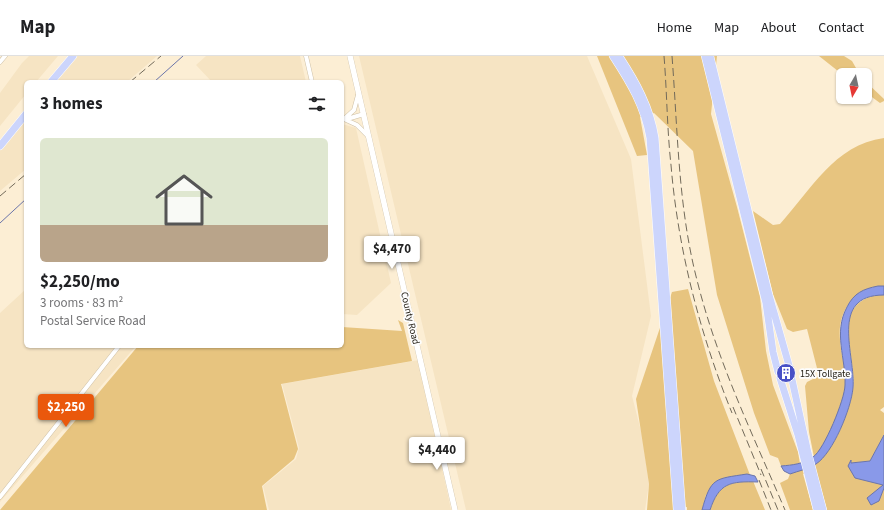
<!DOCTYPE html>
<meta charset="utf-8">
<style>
:root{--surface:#fff;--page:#f2f2f2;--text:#202124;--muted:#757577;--line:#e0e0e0;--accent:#ea580c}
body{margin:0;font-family:"Source Sans 3",sans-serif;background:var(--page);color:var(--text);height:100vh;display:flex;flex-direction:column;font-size:15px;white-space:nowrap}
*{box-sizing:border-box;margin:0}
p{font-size:13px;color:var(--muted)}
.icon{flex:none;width:22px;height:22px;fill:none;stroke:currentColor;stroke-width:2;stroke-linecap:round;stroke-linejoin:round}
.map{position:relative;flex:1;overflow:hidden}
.side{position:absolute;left:24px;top:24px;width:320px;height:268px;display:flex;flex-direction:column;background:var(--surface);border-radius:6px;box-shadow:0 1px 3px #0004}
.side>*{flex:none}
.needle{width:26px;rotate:189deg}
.fabs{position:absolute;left:836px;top:12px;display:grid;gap:8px}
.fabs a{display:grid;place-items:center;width:36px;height:36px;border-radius:6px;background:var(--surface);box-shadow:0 1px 3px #0004;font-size:20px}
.price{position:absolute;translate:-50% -34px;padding:0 9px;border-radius:4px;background:#fff;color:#222;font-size:13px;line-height:26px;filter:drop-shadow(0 1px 2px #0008)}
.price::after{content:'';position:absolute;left:50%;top:24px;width:12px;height:9px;margin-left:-6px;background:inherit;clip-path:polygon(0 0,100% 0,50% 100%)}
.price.current{background:var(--accent);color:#fff}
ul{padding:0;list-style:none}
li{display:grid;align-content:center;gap:8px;height:212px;padding:0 16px}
li span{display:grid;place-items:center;height:124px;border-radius:6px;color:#555}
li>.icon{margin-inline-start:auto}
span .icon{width:72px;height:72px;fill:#fffc;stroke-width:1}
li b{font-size:17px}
h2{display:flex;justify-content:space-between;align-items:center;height:48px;padding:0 16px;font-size:17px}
header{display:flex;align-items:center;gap:24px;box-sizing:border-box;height:56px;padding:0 20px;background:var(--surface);border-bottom:1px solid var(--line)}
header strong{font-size:19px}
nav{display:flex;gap:22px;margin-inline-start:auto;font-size:14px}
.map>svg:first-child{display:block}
.built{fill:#f6e4c3}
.green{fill:#e7c47f}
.water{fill:#8999e9;stroke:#6b75aa}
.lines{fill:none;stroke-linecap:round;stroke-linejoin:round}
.stream{stroke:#6b75aa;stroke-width:1}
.street-casing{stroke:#cec0a7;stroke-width:5}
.secondary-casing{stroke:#cec0a7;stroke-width:6}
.highway-casing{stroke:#fff;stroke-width:8}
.street{stroke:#fff;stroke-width:4}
.secondary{stroke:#fff;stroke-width:5.5}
.highway{stroke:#ccd5fc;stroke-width:7}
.rail{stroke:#726a5a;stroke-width:1;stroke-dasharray:8 4;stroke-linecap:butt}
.labels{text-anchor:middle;stroke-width:3.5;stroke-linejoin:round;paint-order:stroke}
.street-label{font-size:10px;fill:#252016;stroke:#fdfdfd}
.poi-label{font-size:10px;fill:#252016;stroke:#fdfdfd;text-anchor:start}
</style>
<header>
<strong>Map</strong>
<nav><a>Home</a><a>Map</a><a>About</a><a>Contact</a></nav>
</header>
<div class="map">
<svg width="884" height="454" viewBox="0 0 884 454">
<rect width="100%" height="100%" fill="#fceed4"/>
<path class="built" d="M29,0H58L36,26H26V38L0,70V37L22,7Z
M76,0H157L127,26H54Z
M206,0H300L306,26H212L196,9Z
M359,0H587L631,103L651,260L632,340L642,379L649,428L645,454H466Z
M26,61V113L0,135V93Z
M342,68L356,72L391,227L357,259L342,258Z
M26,233V290H136L0,446V257Z
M419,304L451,454H269L263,430L296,403L299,392L282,328Z"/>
<path class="green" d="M597,0H717L711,58L737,151L760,241L766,295L773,329L798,396L800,408L781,410L778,402L770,399L754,357L717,239L693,95L654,57L640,61L647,99L637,100Z
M819,0H844L852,5L860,19H843Z
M865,25L884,43V45L880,47L865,36Z
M884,82V230C855,230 837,255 840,284C841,300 847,316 845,332C844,348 825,390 814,401L809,376L805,330L807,326L819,320L807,273L793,276L787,273L773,238L753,155L773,169L780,168C811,134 834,89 884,82Z
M688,233L714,325L750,419L738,420L706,439L702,454H687V451L673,454H647L649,428L636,343L672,236Z
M877,239H884V351L880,354L884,357V379L870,405L851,407L850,404L855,422L884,429L879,445L884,432V454H827L816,415L803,418L813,454H790L780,427L788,423L790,418C804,413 820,402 830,391C840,380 851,348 853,334C858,301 828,249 877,239Z
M398,264L403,267L412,305L281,328L298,393L294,403L262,430L267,454H0L138,290H342V271L402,275Z
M753,425L765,454H710C719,429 726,427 753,425Z"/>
<path class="water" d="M878,230H884V239C828,239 856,300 853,332C851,353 833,397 816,408C809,413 798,415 790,418L784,415L781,410C793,409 803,408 813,401C824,394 845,343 845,329C846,302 833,277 847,251C854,237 863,233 878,230Z
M884,379V432L879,445L871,449L867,442L883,429L855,422L848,410L851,404V407L870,405Z
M747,418L755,420L758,426C730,425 719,427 710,454H702C711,421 715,423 747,418Z"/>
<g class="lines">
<path class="stream" d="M154,26L183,0
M0,167L26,143"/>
<g class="street-casing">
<path id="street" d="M306,0L312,26
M0,6L5,0
M344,63L354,54L358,39
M344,63L357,69L368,80
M347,63L364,58
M0,441L119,290"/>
</g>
<g class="secondary-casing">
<path id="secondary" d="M350,0L455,454"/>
</g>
<g class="highway-casing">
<path id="highway" d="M613,0C630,26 645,51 650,82L677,454
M619,0C636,26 650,51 655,82L682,454
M705,0L766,247L773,296L778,316
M710,0L769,239L790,313
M51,26L73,0
M0,90L26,58
M791,319L808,397L823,454
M780,322L798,379L817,454"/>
</g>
<use href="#street" class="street"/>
<use href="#secondary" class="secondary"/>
<use href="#highway" class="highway"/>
<path class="rail" d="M664,0C667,36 667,73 671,109C678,194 700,278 732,357
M672,0C678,77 678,153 698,228C718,307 753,379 785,454
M130,26L161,0
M0,140L26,118
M733,351L761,419
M761,413L778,454
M759,424L771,454"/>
</g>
<defs>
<g id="building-disc" transform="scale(1)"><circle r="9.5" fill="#4850c6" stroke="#fdfdfd"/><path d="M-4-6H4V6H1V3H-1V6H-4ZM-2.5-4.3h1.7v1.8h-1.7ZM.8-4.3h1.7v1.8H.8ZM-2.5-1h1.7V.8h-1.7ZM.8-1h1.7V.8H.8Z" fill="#fff"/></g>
</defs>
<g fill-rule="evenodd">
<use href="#building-disc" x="786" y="317"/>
</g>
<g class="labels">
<g class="street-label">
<text transform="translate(411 262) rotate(77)" y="4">County Road</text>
</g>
<g class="poi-label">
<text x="800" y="321">15X Tollgate</text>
</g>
</g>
</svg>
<div class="fabs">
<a><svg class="needle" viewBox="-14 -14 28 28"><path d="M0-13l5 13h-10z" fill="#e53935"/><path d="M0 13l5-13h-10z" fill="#757577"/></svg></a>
</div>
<b class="price" style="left:392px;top:214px">$4,470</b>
<b class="price current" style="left:66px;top:372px">$2,250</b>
<b class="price" style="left:437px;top:415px">$4,440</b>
<section class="side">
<h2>3 homes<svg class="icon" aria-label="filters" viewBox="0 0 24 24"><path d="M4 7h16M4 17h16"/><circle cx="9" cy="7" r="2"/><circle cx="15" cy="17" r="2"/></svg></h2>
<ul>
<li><span style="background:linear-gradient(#dfe7d0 70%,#b9a48a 0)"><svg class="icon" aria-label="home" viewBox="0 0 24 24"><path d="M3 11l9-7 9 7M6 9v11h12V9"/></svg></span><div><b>$2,250/mo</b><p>3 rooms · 83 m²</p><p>Postal Service Road</p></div></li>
</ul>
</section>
</div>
